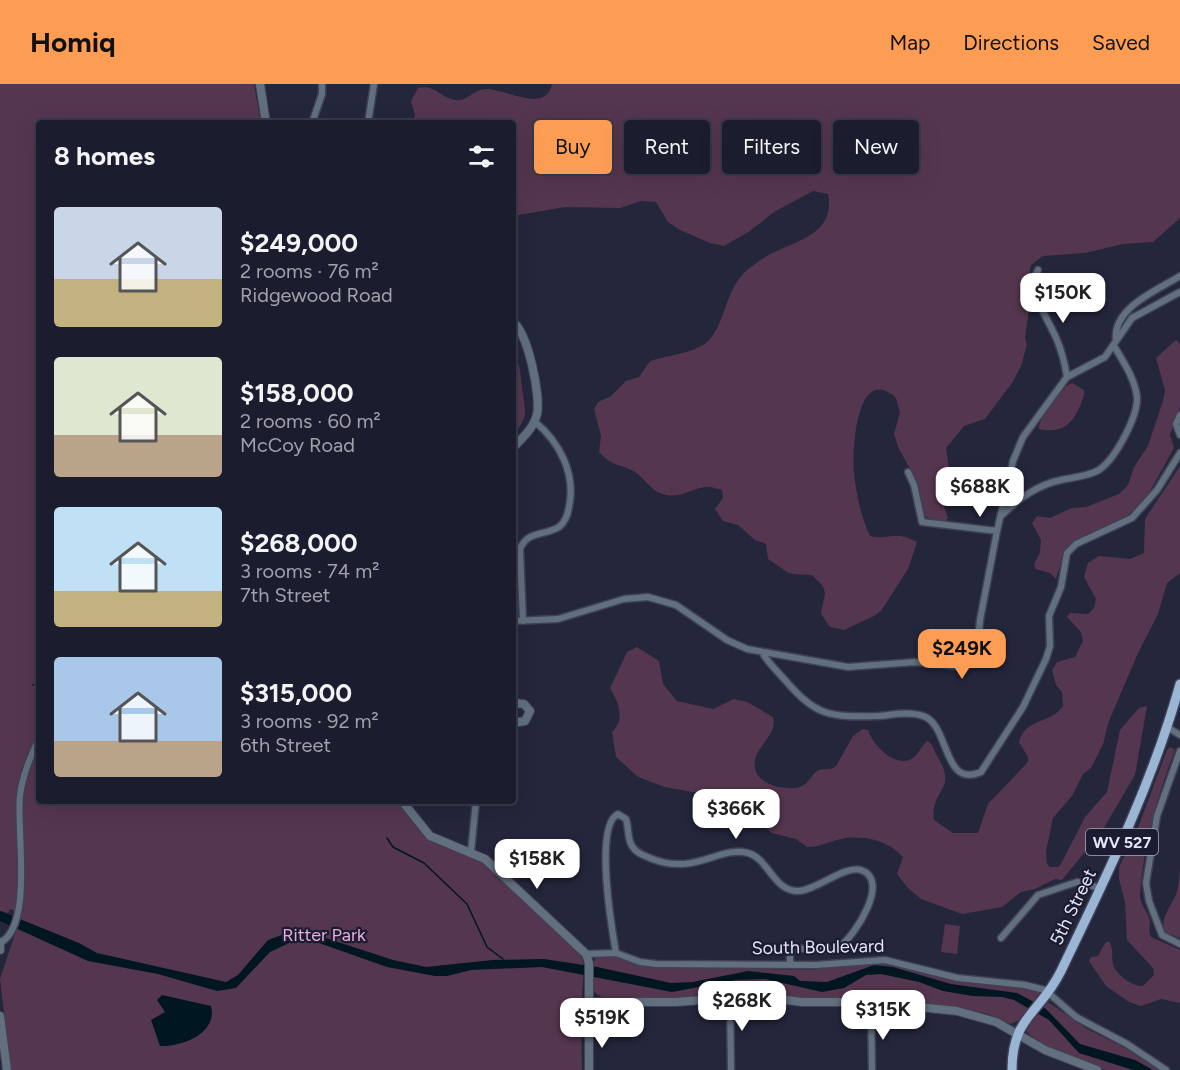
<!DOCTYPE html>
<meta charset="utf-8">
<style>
:root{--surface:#1b1c2d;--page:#242535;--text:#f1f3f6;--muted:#a0a1aa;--line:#393a49;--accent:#fd9d54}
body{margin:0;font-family:Figtree,sans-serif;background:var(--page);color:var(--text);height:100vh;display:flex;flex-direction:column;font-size:22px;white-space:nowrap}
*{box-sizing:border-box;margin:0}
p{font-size:20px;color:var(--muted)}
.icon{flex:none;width:33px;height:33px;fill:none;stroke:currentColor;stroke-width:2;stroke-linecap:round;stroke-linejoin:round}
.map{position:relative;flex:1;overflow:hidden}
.details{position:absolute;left:36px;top:36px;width:480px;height:684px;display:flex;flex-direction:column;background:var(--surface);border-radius:6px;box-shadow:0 6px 24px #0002,0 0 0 2px var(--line)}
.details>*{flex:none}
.hud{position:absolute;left:534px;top:36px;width:555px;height:54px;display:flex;gap:12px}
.price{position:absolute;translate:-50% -51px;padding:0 14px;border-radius:12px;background:#fff;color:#222;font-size:20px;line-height:39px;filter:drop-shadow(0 2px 3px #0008)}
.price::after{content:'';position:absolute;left:50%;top:36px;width:18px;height:14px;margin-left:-9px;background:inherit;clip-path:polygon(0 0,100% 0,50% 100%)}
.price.active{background:var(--accent);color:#111}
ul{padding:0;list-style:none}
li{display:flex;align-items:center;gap:18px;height:150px;padding:0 18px}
li span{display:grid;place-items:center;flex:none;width:168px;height:120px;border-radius:6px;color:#555}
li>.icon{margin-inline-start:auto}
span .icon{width:72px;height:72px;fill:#fffc;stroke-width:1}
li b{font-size:26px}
h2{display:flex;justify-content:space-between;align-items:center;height:72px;padding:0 18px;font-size:26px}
.chip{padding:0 21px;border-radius:6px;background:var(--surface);box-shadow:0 6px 24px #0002,0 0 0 2px var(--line);font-size:21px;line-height:54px}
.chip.active{background:var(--accent);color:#111}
header{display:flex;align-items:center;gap:36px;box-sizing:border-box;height:84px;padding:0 30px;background:var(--accent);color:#111}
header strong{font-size:28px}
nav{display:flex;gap:33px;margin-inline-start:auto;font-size:21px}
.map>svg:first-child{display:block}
.green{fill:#55364f}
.water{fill:#001620}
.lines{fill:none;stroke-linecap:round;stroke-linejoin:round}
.stream{stroke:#001620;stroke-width:1.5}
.minor-casing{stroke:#3f4156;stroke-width:9}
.tertiary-casing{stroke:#3f4156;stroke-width:10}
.primary-casing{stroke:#3f4156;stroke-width:12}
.minor{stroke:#626f7e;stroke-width:6}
.tertiary{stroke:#626f7e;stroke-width:8}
.primary{stroke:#9bb5d5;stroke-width:9}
.labels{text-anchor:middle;stroke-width:4.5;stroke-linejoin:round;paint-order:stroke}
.shield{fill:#1b1c32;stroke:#a7a9ba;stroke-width:1.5}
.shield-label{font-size:16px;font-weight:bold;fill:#e3e5f4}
.street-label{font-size:18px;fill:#e3e5f4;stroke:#1b1c32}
.park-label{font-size:18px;fill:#e9acdb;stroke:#1b1c32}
</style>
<header>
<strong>Homiq</strong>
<nav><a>Map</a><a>Directions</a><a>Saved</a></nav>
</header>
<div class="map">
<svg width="1180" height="986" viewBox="0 0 1180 986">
<rect width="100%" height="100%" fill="#24263c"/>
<path class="green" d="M0,0H254L261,39H39V717H398L431,758L483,778L580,868L584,882L581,927L582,986H11L0,895L22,829L10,825L8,829L0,827Z
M552,0H1180V134L1153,158L1123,160L1085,169L1043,172L1031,181L1028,195L1030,218L1025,254L1027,261L1021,282L1012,299L985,335L964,342L946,364L950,392L943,420L948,434L943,439L923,432L917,397L899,365L894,350L900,329L896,314C856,278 852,368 854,388C856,409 861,433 870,452C891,457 892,445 917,458L908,485L881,527L874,532L844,546L830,543L821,530L825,509L823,502L812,491C782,490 792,490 768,475L766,460L755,456L738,441L723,437L715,425L723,414L722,406C718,405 713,403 708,403C693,403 679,416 663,410C651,407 644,394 635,388C622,380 612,383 599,368L601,352L594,325L598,318L611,312L626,297L639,293L650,277C668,271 692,270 707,258C726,241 724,206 747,186C756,179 768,170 779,166C804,155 835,146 828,110L813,107L774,128L750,147L724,162L710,159L680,146L668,138L656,118L641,117L620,124L565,123L513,132V39H412L415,31L411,17L418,4C435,0 439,13 455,16C467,18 474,5 486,5C504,4 546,31 552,0Z
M1176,256L1180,260V323L1170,351L1174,364L1149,409L1138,423L1119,438L1089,449L1065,465L1056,495L1050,489L1036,485L1034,481L1040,468L1041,456L1032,439L1037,432L1050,434L1072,424L1086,423L1119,410L1128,401L1134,383L1148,362L1163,317L1165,306L1156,274Z
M513,270C521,281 520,289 522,302C524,326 531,331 513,351Z
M1072,299L1084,306V311C1076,335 1067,351 1039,345C1038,334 1061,303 1072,299Z
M1180,382V489L1167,499L1158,530L1138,569L1109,637L1103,660L1091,684L1083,690L1072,712L1053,734L1046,767L1047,780L1050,783H1058L1061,780L1085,733L1107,708L1120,646L1139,624L1147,622L1135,691L1102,747L1062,796L1055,795L1035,805L1021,808L1002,823L962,830L921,815L908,804L897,790L903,773C888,757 868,752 845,754C833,756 821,763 807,763L796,755L772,749L745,729L716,719L709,711L665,703L638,693L616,673L612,648C626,634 618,618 610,604L627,568L637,563L659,577L663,600L677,617L713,625L734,615L747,618L773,633C779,653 748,665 756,688C761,701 789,708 802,702C809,699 812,689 819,686C825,684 830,687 836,682L853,652L863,645L868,646C872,660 895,684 911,675C918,672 921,662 927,657C935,661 933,666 937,672C959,706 930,704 934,736L953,749H978L988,720L1028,678V673L1019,658C1025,634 1051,640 1063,622L1062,608L1056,601L1052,586L1057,578L1075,573L1083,557L1081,548L1067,533L1070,529L1088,530L1094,524L1096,515L1084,493L1088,479L1099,472L1130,475L1144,469L1145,435Z
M1170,663L1175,666C1157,712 1143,762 1140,812C1141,822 1148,828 1150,837C1150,844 1148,846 1151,853L1180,866V919L1161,915L1141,922L1129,918L1106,902L1089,877L1091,873L1098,872L1105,859L1109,857C1114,865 1111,872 1113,880C1116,891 1133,903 1143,902L1154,891L1153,884L1127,856L1125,818L1119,795V783L1136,749L1167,666Z
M1180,786V854L1166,849C1157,835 1174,820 1177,807C1179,801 1179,793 1180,786Z
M945,840L960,842L957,870L941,868Z
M597,872C619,871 637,882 659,883L811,886L884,878L945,893L1020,902L1040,908L1041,912L1020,936L1010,940L988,930L958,924L805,915L762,908L676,914H603L594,908L593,879Z
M1048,918L1087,945L1131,967L1159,986C1142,986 1124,986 1107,986C1093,984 1027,957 1025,944Z"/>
<path class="water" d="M0,827L79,859L97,869L226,898L238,891L268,856L298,845L393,876L426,883L493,876L544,875L597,883L671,899L693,898L748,887L794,892L800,897L827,898L874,881L893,883L951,900L1017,909L1045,924L1080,960L1135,976L1153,986H1133L1079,969L1049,936L1014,916L1002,913L973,912L943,907L919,898L881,890L866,891L844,904L822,908L765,895L736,896L672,908L542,883L471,886L447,892H435L387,883L319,859L301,857L289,859L270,868L236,904L217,907L158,890L88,877L0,837Z
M162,911L211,922C218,949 182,963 160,962L151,936L165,928L157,916Z"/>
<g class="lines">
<path class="stream" d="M33,601L39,599
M387,754L393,763L424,779L467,820L487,863L503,875"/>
<g class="minor-casing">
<path id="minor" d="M312,39L322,10V0
M368,39L374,0
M1038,186C1027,208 1049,236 1057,256C1062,268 1065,280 1067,293
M1116,257C1112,224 1156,207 1180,192
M1180,331L1176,340L1180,351
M908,388L914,401L922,438L997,447
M1002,431C1020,414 1037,401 1061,396C1073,393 1085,393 1097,387C1114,378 1138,333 1137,313C1135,295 1123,277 1114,262
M513,537L558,535L624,515L648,513L676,521L727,556L747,565L848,583L915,578L965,583L977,568L980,536L997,447L1013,377L1023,353L1067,293L1105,273L1132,234L1180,208
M523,537L520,465C528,446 545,452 559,443C565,438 568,430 569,423C576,390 560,358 534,337
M762,568C768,579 777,587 785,596C817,633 830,633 877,632C892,631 909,627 923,632C950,640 942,705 981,688L1023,623L1046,575L1050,562L1049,532L1061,503L1067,469L1076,460L1132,434L1157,406L1180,369
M1167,643L1180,651
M1180,667L1157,732L1146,799L1149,817L1162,851L1180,860
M471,767L476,717
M1001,854L1038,811L1077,798L1100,804
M0,859C34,841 16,746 20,712C22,692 31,672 39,654
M616,869C612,846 594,741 618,730L626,735C629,744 627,754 632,762C636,769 643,771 650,774C695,793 719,761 748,769C768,774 773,806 797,807C816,807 844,781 861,786C891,796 855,852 840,862C828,869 808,863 795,865L790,869V881
M586,870L616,869L640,878L656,880L816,881L885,876L958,894L1025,901L1045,906L1076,933L1127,960L1166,986
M730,913L731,986
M871,918L872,986"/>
</g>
<g class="tertiary-casing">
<path id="tertiary" d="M260,0L266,39
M513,238C528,249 541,312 537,330C534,344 522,354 513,364
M513,619L524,620L530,627L525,637L513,639
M402,717L430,752L485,775L586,870L589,879V986
M0,858V866
M589,918H676L755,912L802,918H871L957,927L996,938L1045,966L1097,986
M0,932L7,986"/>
</g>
<g class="primary-casing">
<path id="primary" d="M1012,986C1012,932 1040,930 1061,887C1106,793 1152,701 1180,600"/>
</g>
<use href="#minor" class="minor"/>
<use href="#tertiary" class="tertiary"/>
<use href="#primary" class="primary"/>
</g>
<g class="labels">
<rect class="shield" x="1086" y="745" width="72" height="26" rx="4.5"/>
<g class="shield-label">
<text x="1122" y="764">WV 527</text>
</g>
<g class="street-label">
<text transform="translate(1073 823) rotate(-64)" y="6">5th Street</text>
<text transform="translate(818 863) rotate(-1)" y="6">South Boulevard</text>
</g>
<g class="park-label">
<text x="324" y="857">Ritter Park</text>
</g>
</g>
</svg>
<b class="price" style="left:1063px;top:240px">$150K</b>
<b class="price" style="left:980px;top:434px">$688K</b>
<b class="price active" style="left:962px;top:596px">$249K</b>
<b class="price" style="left:736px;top:756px">$366K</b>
<b class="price" style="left:537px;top:806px">$158K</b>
<b class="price" style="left:742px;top:948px">$268K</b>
<b class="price" style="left:883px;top:957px">$315K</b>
<b class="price" style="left:602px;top:965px">$519K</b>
<div class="hud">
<a class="chip active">Buy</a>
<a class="chip">Rent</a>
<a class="chip">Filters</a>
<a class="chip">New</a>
</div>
<section class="details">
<h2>8 homes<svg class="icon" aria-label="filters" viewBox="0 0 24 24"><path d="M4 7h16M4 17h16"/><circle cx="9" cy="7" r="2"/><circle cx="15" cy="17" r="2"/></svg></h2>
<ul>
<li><span style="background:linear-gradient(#c9d6e8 60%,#c2b280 0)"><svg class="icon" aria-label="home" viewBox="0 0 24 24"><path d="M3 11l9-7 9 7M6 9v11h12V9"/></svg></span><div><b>$249,000</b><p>2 rooms · 76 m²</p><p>Ridgewood Road</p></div></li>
<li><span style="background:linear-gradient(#dfe7d0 65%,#b9a48a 0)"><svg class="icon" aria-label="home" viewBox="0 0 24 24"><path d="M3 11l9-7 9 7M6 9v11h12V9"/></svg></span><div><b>$158,000</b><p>2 rooms · 60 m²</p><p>McCoy Road</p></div></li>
<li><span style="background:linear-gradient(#bfe0f5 70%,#c2b280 0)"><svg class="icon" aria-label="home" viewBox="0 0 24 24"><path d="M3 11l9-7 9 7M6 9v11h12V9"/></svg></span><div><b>$268,000</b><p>3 rooms · 74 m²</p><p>7th Street</p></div></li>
<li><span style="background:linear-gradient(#a9c7e8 70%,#b9a48a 0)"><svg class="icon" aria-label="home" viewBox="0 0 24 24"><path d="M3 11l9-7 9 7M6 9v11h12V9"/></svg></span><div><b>$315,000</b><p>3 rooms · 92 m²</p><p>6th Street</p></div></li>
</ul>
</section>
</div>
